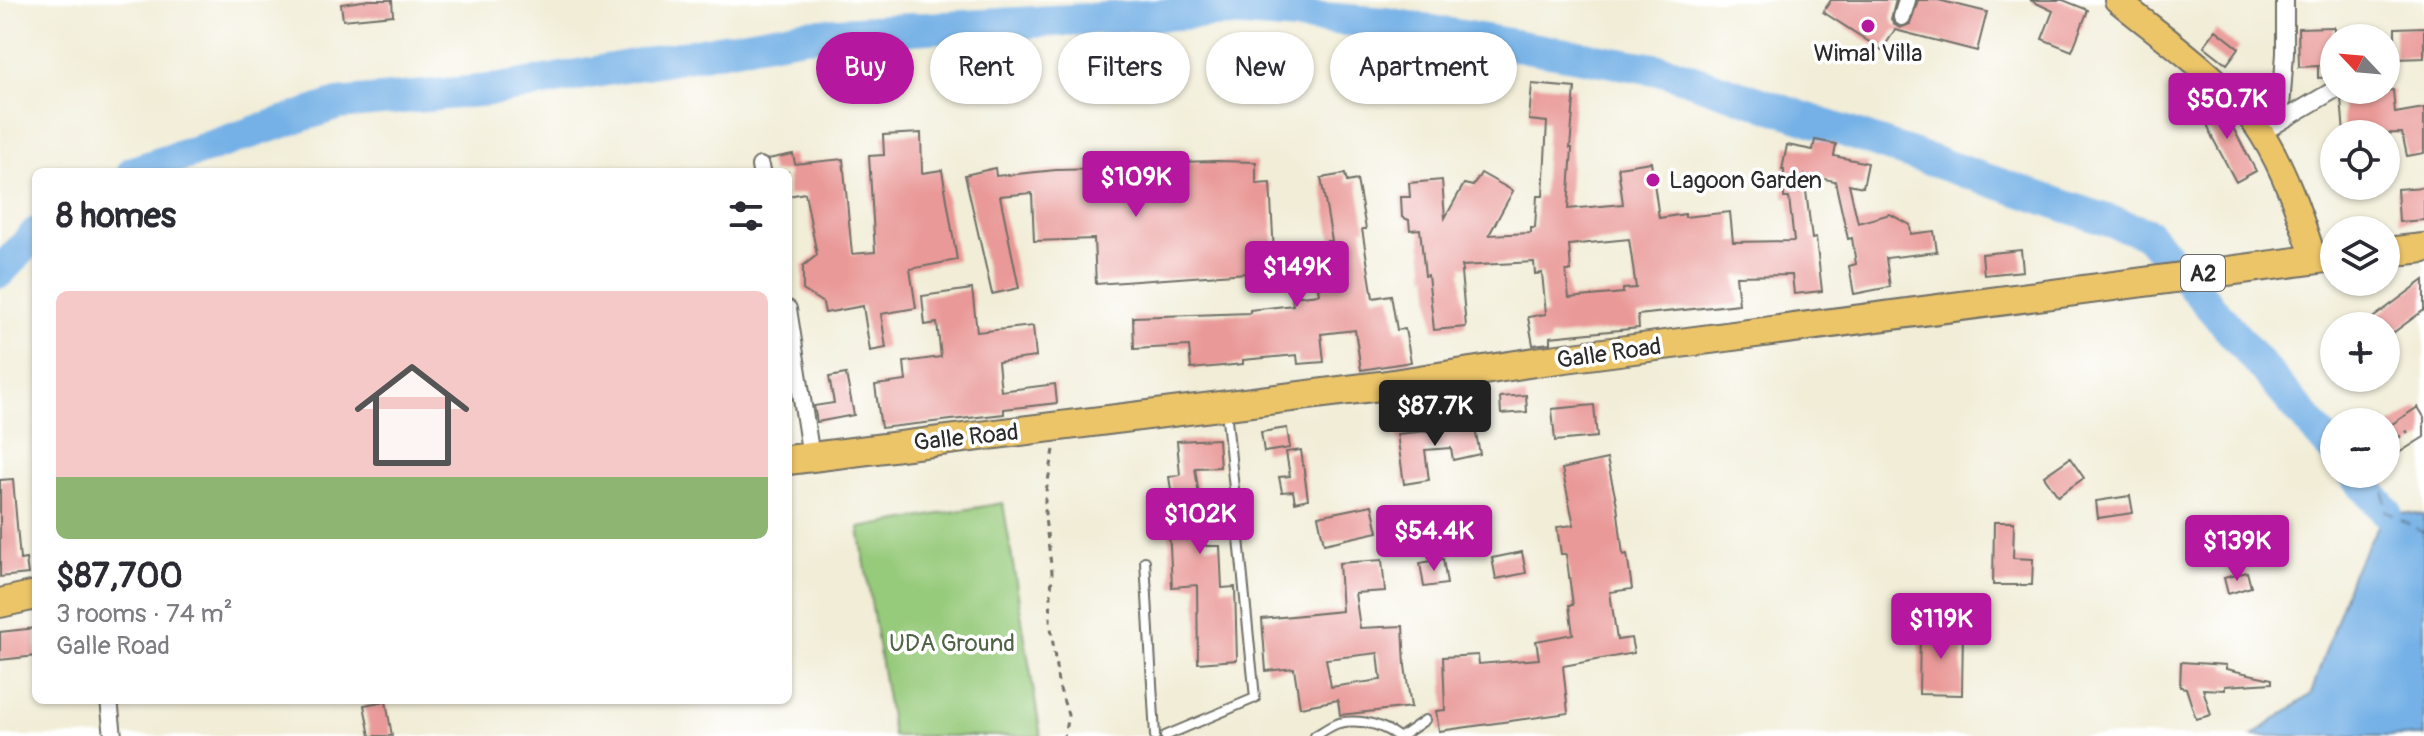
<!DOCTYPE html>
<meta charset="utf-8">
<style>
:root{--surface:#fff;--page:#f7f7f7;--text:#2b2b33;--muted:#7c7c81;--line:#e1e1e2;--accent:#b5179e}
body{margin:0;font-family:Pangolin,sans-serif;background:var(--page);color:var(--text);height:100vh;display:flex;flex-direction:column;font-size:30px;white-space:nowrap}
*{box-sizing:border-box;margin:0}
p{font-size:26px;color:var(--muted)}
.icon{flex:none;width:44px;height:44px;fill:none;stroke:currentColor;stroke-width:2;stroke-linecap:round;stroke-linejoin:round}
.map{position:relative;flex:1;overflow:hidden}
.sheet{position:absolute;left:32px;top:168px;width:760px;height:536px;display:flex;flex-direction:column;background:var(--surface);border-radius:12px;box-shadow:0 2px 6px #0004}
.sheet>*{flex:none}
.guide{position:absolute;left:816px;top:32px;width:760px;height:72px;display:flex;gap:16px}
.needle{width:52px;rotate:296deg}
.controls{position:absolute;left:2320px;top:24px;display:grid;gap:16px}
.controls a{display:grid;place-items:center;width:80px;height:80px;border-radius:50%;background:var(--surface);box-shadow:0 2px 6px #0004;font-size:40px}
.price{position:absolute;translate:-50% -68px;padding:0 18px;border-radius:8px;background:var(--accent);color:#fff;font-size:26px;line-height:52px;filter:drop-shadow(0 2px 4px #0008)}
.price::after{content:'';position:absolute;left:50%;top:48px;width:24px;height:18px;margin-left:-12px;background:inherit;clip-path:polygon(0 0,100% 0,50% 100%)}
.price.selected{background:#222;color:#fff}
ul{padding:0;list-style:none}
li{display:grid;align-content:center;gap:16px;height:424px;padding:0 24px}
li+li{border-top:2px solid var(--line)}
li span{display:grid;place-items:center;height:248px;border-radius:12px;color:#555}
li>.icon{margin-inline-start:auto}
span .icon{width:144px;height:144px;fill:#fffc;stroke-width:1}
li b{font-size:34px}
h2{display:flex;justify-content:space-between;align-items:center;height:96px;padding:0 24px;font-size:34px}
.pill{padding:0 28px;border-radius:36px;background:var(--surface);box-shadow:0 2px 6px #0004;font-size:28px;line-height:72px}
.pill.selected{background:var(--accent);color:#fff}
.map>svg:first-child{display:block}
.green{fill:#97cb7c;stroke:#617b54;stroke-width:2}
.water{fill:#74b1e6;stroke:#506e88;stroke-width:2}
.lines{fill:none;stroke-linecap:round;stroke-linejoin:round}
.river{stroke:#74b1e6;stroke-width:32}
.ferry{stroke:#455a6c;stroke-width:2;stroke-dasharray:10 8;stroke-linecap:butt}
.building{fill:#e99997;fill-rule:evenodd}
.lane-casing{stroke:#706f67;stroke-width:12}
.street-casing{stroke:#706f67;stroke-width:20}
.primary-casing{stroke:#706f67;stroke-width:28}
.highway-casing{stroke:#706f67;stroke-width:32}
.path{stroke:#706f67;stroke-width:3;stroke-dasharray:6 6;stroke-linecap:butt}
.lane{stroke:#fff;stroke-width:8}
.street{stroke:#fff;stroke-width:16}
.primary{stroke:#edc569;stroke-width:24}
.highway{stroke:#edc569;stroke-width:28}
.poi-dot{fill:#b5179e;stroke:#fff;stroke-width:3}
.labels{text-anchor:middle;stroke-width:7;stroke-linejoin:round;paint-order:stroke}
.shield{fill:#fff;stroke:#6b6b6b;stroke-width:2}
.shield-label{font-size:22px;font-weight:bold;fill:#2b2b2b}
.poi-label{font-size:24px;fill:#2b2b2b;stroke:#fff}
.street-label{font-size:24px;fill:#2b2b2b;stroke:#fff}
.park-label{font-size:24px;fill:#516347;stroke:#fff}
</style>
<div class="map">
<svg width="2424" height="736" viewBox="0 0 2424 736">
<rect width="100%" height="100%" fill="#fff"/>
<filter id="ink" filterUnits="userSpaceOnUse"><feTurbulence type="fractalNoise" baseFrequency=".0125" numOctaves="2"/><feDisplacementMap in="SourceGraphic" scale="16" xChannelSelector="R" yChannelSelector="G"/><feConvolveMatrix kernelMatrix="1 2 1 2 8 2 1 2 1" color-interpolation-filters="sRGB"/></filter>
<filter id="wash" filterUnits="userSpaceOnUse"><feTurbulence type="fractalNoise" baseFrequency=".006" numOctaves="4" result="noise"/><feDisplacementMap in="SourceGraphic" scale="32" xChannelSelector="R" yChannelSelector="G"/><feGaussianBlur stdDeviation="1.8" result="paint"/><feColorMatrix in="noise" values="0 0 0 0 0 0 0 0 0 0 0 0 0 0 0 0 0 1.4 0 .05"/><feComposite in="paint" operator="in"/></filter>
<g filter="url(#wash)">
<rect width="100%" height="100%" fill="#f1edd7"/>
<path class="green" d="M1003,503L1041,736H893L859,528Z"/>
<path class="water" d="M2386,511L2424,515V736H2252L2311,694L2352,574Z"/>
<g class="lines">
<path class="river" d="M133,172L338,104L500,89L803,35L1232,11L1386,23L1666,71L2148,234L2334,451
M0,272L36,233
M2354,474L2386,511"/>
<path class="ferry" d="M2382,474L2386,511L2424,533"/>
</g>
<g id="blocks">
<path class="building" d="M369,0H392L393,15L343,20L341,4Z
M1831,0H1896L1891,19L1895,25L1900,28L1910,24L1918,0H1938L1987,12L1977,51L1895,30L1882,50L1823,12Z
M2030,0H2063L2088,10L2072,51L2042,39L2053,11Z
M2334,27V77L2318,78V66L2299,67L2298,28Z
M2424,27V58L2395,59V28Z
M2216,30L2239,48L2227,64L2204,46Z
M1532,84L1575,88L1570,148H1572L1568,209L1623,204L1618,167L1651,162L1659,218L1685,214V217L1730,212L1733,242L1794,241L1789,198H1784V170H1782L1787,145L1813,150L1815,140L1836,144L1834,156L1868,163L1863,187L1849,184L1858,223L1890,214L1910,225L1911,234L1934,231L1937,252L1886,258L1890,287L1854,294L1849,266L1856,264L1852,238L1848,239L1835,181L1804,175L1812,239L1816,238L1822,291L1794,294L1792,275L1736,276L1739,304L1638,315L1639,328L1550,337V343L1533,345L1528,317L1546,314L1542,273L1535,274L1534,262L1462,266L1463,271L1461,272L1466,327L1434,330L1428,275L1425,276L1420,229L1410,230L1409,220L1402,217L1401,197H1410L1409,183L1442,180L1445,218L1464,184L1473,186L1481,173L1513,191L1489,235L1531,233V228H1535L1537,196H1543L1547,122L1529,120ZM1629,239L1636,288L1623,289V293L1569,298L1566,271H1571L1569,245Z
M2393,90L2395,113L2424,108V153L2407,156L2402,133L2344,134L2341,98L2344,95Z
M2210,96L2216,102L2226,127L2231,124L2256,171L2236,182L2211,135L2199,101Z
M921,133L922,173L942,170L957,260L910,269L916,308L881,314L886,348L870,351L863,306L825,313L823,303L803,290V266L817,255L805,193L788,196V172H772L768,159L793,154L795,164L843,159L852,254L875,252L869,156L884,155L883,135Z
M1216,161L1256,162V184L1270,183L1275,271L1096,284L1094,239L1034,241L1032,193L1000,196L1019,288L992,294L965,175L995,168L996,176L1056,170L1144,168V165L1177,162Z
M1345,174L1347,182L1357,180L1366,229H1362L1373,298L1391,295L1397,330L1405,329L1411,362L1361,370L1355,330L1321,334L1324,362L1298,364L1297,355L1243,360V364L1191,369L1189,346L1134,349L1133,317L1250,313V310L1293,305L1292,297L1319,294L1318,287L1334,286L1327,241H1332L1321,178Z
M2424,187V220L2399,222L2397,189Z
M2021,250L2023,271L1984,275L1982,254Z
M2424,280V310L2386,338V326H2362Z
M972,289L977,332L1033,326L1036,357L998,362L1001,391L1055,384L1057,403L1004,409V414L881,428L875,385L906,381L904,362L941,357L937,323L925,325L922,296Z
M846,374L854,415L817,422L814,406L834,403L829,377Z
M1526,395L1527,412L1501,414L1500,397Z
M1594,405L1597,437L1555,441L1552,409Z
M2418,407L2424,417V437L2386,461V428Z
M1473,419L1480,454L1453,460L1451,448L1425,450L1429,480L1404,484L1397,434L1447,429L1446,424Z
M1287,428L1290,448L1264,452L1261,432Z
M1218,439L1220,467L1195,468L1206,546H1220L1222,588L1235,587L1237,660L1198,663L1197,585L1172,587L1170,546L1165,511L1174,509L1169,477L1180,475L1177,441Z
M1301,450L1308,499L1295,502L1293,491L1282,492L1279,477L1290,476L1286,452Z
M2070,458L2084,478L2058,496L2044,476Z
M1607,459L1617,505L1623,555L1627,554L1632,589L1610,592L1617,640L1631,638L1634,653L1563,666L1568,713L1439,731L1436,711L1445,710L1443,657L1478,655L1479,664L1539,659L1536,641L1573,634L1569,605H1573L1566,554H1561L1557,527L1574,525L1562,469Z
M13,479L20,560L26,559L28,574L0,577V480Z
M2130,496L2133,513L2098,518L2096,501Z
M1372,505L1378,532L1324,544L1318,516Z
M1994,522H2014L2013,558L2033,559L2032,585H1993Z
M1522,552L1526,573L1496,579L1492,558Z
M1443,559L1447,584L1424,587L1420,563Z
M1382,560L1385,591L1355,593L1360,628L1403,626L1405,666L1411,707L1340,715L1338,700L1300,707L1294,668L1266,671L1262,619L1342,611L1339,563ZM1378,653L1381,680L1331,687L1326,659Z
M2247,572L2251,587L2228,594L2224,578Z
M1920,627L1963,628L1962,695L1919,694Z
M36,628V656L0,660V632Z
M2181,662L2226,665V669L2272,679V683L2225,686V690L2203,689L2211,715L2196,719L2186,688L2180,687Z
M386,701L392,736H370L364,705Z"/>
</g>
</g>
<g filter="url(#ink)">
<use href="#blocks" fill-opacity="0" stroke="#706f67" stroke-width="2"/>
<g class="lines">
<g class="lane-casing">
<path id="lane" d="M1145,561L1155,736
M1165,736L1255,698L1226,409
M1315,736C1322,732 1331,725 1339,723C1360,719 1380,724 1397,736
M1402,736L1425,720"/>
</g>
<g class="street-casing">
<path id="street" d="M1902,17L1907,0
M2386,69H2389
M2280,121L2285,53V0
M2273,126L2334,90
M760,166L761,172
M788,309L811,457
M109,700L113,736"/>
</g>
<g class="primary-casing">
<path id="primary" d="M2117,0C2163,38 2230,83 2262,134C2286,172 2300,216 2314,259"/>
</g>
<g class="highway-casing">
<path id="highway" d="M2386,252L2424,248
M788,460L1380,386L1535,362L2334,257
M0,603L36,595"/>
</g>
<path class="path" d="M2386,446L2408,431
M1054,450L1045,496V518L1052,572L1050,620L1058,683L1068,715L1064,736"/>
<use href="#lane" class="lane"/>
<use href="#street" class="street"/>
<use href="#primary" class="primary"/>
<use href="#highway" class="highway"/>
</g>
</g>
<g class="poi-dot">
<circle cx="1868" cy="26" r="8"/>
<circle cx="1653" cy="180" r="8"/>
</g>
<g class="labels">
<rect class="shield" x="2181" y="255" width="44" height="36" rx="6"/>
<g class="shield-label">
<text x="2203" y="281">A2</text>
</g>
<g class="poi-label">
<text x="1868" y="61">Wimal Villa</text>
<text x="1669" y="188" text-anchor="start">Lagoon Garden</text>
</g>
<g class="street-label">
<text transform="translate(1609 353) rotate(-8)" y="8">Galle Road</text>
<text transform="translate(966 437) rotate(-6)" y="8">Galle Road</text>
</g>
<g class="park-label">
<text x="952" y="651">UDA Ground</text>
</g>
</g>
</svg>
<div class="controls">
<a><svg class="needle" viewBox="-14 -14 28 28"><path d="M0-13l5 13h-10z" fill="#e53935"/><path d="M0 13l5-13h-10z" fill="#7c7c81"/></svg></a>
<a><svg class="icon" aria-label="locate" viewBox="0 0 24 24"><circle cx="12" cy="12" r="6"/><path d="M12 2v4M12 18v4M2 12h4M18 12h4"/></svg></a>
<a><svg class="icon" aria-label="layers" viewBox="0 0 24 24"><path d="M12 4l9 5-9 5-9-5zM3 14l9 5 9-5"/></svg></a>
<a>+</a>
<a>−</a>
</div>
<b class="price" style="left:2227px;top:141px">$50.7K</b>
<b class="price" style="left:1136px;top:219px">$109K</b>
<b class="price" style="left:1297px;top:309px">$149K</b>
<b class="price selected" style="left:1435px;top:448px">$87.7K</b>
<b class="price" style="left:1200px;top:556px">$102K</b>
<b class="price" style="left:1434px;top:573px">$54.4K</b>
<b class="price" style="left:2237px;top:583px">$139K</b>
<b class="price" style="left:1941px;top:661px">$119K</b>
<div class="guide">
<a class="pill selected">Buy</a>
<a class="pill">Rent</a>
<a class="pill">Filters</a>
<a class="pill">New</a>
<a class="pill">Apartment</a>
</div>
<section class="sheet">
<h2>8 homes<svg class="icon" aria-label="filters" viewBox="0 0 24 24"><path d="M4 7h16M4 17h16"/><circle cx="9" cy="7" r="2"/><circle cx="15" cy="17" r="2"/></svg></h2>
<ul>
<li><span style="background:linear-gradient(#f6c9c9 75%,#8fb573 0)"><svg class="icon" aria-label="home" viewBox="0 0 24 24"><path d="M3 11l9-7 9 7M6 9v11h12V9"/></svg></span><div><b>$87,700</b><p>3 rooms · 74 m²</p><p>Galle Road</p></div></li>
</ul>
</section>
</div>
